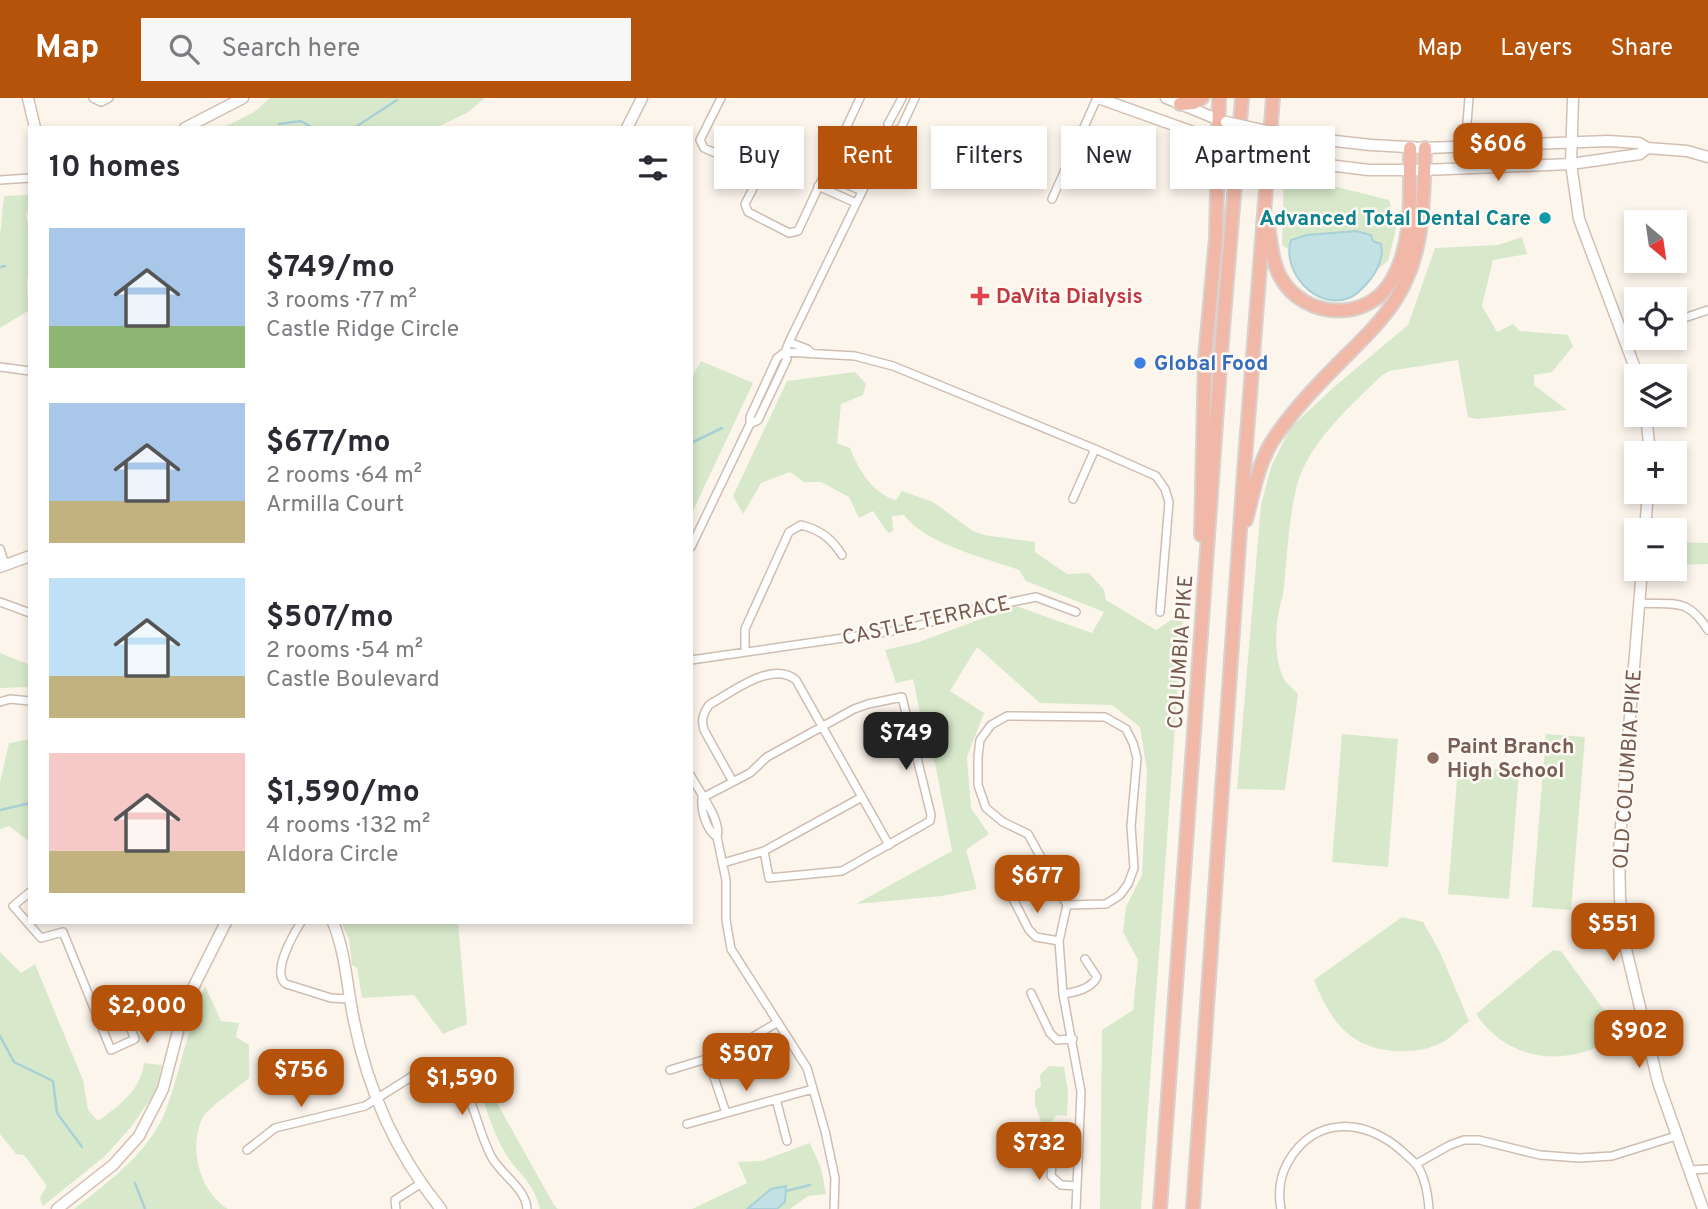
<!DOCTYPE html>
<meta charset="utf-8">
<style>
:root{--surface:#fff;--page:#f7f7f7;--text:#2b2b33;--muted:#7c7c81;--accent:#b45309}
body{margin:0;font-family:Overpass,sans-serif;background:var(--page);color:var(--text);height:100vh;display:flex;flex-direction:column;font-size:26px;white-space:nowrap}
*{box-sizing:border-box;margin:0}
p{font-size:23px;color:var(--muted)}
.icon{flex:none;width:38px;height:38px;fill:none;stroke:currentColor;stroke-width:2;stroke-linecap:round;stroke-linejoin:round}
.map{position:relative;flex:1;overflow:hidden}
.drawer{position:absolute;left:28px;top:28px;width:665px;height:798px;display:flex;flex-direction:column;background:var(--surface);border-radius:0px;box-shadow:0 4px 10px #0003}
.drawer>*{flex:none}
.guide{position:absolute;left:714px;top:28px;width:665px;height:63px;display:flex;gap:14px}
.needle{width:46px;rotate:151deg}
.buttons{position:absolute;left:1624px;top:112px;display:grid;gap:14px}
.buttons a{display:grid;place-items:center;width:63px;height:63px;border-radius:0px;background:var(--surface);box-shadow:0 4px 10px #0003;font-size:35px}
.price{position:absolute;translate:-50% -60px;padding:0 16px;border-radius:14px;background:var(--accent);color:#fff;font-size:23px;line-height:46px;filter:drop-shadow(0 2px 4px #0008)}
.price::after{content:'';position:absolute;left:50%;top:42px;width:21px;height:16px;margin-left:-10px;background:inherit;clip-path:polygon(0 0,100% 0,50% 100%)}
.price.current{background:#222;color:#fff}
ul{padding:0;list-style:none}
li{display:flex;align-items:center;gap:21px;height:175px;padding:0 21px}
li span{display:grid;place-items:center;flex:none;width:196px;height:140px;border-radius:0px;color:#555}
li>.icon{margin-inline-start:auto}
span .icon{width:84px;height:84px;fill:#fffc;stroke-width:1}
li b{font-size:30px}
h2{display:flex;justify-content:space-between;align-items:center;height:84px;padding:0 21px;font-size:30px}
.chip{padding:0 24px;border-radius:0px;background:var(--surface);box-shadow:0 4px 10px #0003;font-size:24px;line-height:63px}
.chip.current{background:var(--accent);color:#fff}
header{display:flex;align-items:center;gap:42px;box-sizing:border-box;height:98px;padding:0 35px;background:var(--accent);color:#fff}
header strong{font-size:33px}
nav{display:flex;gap:38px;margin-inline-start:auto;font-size:24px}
.search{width:490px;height:63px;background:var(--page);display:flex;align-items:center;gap:18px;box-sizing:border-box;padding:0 24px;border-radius:0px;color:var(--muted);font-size:26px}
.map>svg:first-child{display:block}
.green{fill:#d8e9cb}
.water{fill:#c1e1e5;stroke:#a8d0d6;stroke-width:2}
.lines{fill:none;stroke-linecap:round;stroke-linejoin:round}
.stream{stroke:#a8d0d6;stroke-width:2.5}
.street-casing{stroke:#cebdb2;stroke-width:10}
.secondary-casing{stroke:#d3bfb2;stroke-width:13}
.highway-casing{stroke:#d9d1ce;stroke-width:16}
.street{stroke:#fff;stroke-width:7}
.secondary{stroke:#fff;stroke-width:10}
.highway{stroke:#f1b8a8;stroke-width:12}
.secondary-bridge-casing{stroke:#d3bfb2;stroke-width:13;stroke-linecap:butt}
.secondary-bridge{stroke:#fff;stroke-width:10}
.culture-dot{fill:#0f9aa8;stroke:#fef9f3;stroke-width:2.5}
.health-dot{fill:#e0444e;stroke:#fef9f3;stroke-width:2.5}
.shop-dot{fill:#3f7fe0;stroke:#fef9f3;stroke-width:2.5}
.education-dot{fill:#8d6e63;stroke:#fef9f3;stroke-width:2.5}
.labels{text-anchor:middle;stroke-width:5;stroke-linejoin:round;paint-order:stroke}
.culture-label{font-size:21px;font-weight:bold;fill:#0d838f;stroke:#fef9f3;text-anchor:end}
.health-label{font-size:21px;font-weight:bold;fill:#be3a42;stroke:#fef9f3;text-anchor:start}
.shop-label{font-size:21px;font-weight:bold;fill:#366cbe;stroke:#fef9f3;text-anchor:start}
.street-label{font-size:21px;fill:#765c50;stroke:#fef9f3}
.education-label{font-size:21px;font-weight:bold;fill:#785e54;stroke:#fef9f3;text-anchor:start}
</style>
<header>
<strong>Map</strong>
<div class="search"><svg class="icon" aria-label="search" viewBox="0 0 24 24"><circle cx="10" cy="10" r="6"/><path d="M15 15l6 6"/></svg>Search here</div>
<nav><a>Map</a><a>Layers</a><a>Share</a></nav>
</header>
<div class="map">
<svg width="1708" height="1111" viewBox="0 0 1708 1111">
<rect width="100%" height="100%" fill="#fcf5ec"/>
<path class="green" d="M270,0H485L467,15L435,30H222L254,14Z
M1284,72L1310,82L1389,102L1397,127L1388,163L1379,170L1382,151L1356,133L1307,137L1291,142L1288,151L1282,147Z
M28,97L29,108L26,117L30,140V172L27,181L28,213L0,230V138L4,98Z
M1522,139L1527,156L1493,162L1482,208L1497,234L1513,226L1520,233L1568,237L1573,248L1552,274L1534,277V287L1567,312L1477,321L1468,319L1458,262L1389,273L1380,279C1347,312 1305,347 1295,395C1288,428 1287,463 1283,497C1275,519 1272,564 1286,584C1289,588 1295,592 1298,596L1285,692L1237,691L1261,407L1271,369L1290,330L1334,289L1408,227L1435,150L1498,147Z
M701,263L753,285L691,417V281Z
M855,274L866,286L863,297L841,306L837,345L850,350C858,371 873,396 896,402L902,393L933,404L973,433L984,437L1035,444V454L1067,476L1089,475L1104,492L1106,502L1156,532L1183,514L1141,1111H1100L1102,932L1133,912L1138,862L1123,834L1126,809L1142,777L1147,673L1140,629L1112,607L1040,605L977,549L950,593L984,615L967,659L971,710L989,736L966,752L977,791L942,798L856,806L952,753L935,665L928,653L913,581L896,585L885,552L919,544L1016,508L1092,535L1104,514L1026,483L1019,472C986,460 925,446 904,417L892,418L893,433L888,435L873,413L859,420L849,399L821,384H804L790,374L761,385L743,416L733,398L787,283Z
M1675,444L1708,445V466L1675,467Z
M0,555L30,567V589L0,590Z
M1342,636L1398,641L1388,769L1332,764Z
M1546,636L1585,639L1571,812L1532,809Z
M30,641V744L9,728L0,731V685L9,645Z
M1458,668L1519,673L1509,801L1448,796Z
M1402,819L1423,824L1440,854L1469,923C1460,930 1452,939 1443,944C1428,952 1411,954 1395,953C1349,950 1330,922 1314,882Z
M341,824H458L467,926L443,936L414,897L362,900L357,870L352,867L349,841Z
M1553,852L1561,853L1617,930L1616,939C1568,970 1509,965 1476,916Z
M0,854L21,875L35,866L83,982L88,1012L98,1023C120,1007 140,993 144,965L162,967L156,993L131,1029L105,1058L43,1108L40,1100L47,1088L24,1057L16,1056L0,1036Z
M205,888L221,923L239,925L236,939L249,947V980C240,988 208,1010 203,1019C188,1049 199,1093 228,1111H74C108,1084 149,1055 166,1012C181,971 188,928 205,888Z
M1049,968L1064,969L1068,993L1067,1018L1057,1017L1049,1026L1041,1024L1035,1006V993L1041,988L1040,977Z
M478,971L554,1107L558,1111H540C533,1083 519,1077 505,1055C493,1034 479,995 478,971Z
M810,1045L821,1070L826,1096L808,1098L790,1111H777L785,1103V1088L754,1104L747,1111H692L747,1085L738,1064L761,1063Z"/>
<path class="water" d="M1356,133L1371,137L1373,143L1381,146C1384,160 1378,171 1370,182C1365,188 1357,197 1349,200C1316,213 1281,173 1291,142L1307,137Z
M786,1088L785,1104L777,1111H747L771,1091Z"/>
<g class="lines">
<path class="stream" d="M279,26L301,23L313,30
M354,30L397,2
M0,169L5,168
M691,345L722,330
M0,712L30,705
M0,938L14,964L53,983L57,1015L82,1049
M135,1085L145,1111
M786,1093L810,1087"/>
<g class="street-casing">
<path id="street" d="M93,0L101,4L109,0
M721,0L700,42L704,50L761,75L745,106L748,114L789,135L798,133L860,0
M890,36L888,26L902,0
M1465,49L1469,0
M823,76L862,93
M0,82L30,80
M818,88L856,105
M1052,101L1097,0
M1675,223L1708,212
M1625,239L1636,235
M789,244L807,251L813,256
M785,254L855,258L893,268L1095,351L1156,378L1165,391L1169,404L1160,514
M0,269L30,273
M750,326L758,322L787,261L785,254L789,244L890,36L901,30L915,0
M1073,401L1095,351
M691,449L750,326V319L777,260L785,254
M0,451L5,467
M0,504L30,515
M1639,505C1675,507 1687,499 1708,532
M745,552V531L789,434L801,427C821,432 832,441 842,457
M691,562L906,531L973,512L1036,499L1076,514
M0,604L10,601L30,603
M1007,618L1105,619L1126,631L1133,645L1137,660L1131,728L1134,770L1128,786L1120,797L1106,806L1067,807L1028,736L1003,724L986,710L978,687V659L980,642L991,627Z
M691,678C699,694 722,722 717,739L726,782V822L731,851L807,970L825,1033L835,1080L834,1111
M733,684L704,632C701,621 703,616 709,607C732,594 772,562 796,582L889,747
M702,700L750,675L767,659L854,611L868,606L902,599L931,717L930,723L842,773L769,780L764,753L723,765
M702,700C701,712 706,732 717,739
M764,753L862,699
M30,794L13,808L41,840L63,834L111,952L135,941L123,913L99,923
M1011,797L1029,832L1036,839L1059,843
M1067,807L1059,843L1063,896L1081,994L1076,1111
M301,824C293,837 271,875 286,886L331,900L349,901
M1031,895L1050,935L1057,942L1073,941
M1063,896C1076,894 1091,891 1097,879L1085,861
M708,961L726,1015
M670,972L726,955L778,924
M776,1001L787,1043
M687,1026L813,991
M1054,1042L1051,1078L1061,1087L1077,1088
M247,1052L275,1030L365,1008L419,974L449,971C475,996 475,1027 491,1058C500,1076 526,1090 527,1111
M1416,1066L1450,1047L1464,1042H1479L1540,1057L1579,1060L1612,1058L1676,1038
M1689,1072L1708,1071
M396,1111L395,1102L420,1086
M1281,1111C1278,1095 1280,1078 1288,1064C1315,1017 1366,1020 1403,1054C1408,1059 1414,1063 1418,1069C1425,1080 1428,1098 1429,1111"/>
</g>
<g class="secondary-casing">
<path id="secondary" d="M28,0L35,30
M1098,0L1224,45
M1166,0L1224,24
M1573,0L1571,66L1579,121L1638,278
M185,30L243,0
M627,30L642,0
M1290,38L1371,47L1425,50L1608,43L1639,45L1647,50L1687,53L1708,59
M1287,62L1369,72H1424L1571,66L1640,56L1647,50
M1646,317L1650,355
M1645,432L1648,394
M0,469L30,458
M1642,471L1619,753L1620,801L1625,847L1658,984L1703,1111
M333,824C346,856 347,890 354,923C368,992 396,1056 441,1111
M57,1111L113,1067L139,1038L163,991L185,906L226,824"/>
</g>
<g class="highway-casing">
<path id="highway" d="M1180,6L1194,5L1202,0
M1268,128C1271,144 1272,165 1281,180C1304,221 1368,225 1392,182C1415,142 1409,94 1410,50
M1246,422C1253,396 1258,365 1273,342C1293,312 1318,286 1343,261C1367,237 1392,214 1406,182C1425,141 1423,94 1425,50
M1201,437L1205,260L1216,140L1219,0
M1160,1111L1221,255L1242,0
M1193,1111L1244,374L1273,0"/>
</g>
<use href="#street" class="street"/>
<use href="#secondary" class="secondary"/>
<use href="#highway" class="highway"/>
<g class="secondary-bridge-casing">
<path id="secondary-bridge" d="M1226,24L1290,38
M1225,46L1287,62"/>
</g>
<use href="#secondary-bridge" class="secondary-bridge"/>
</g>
<circle class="culture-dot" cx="1545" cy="120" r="7"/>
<path class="health-dot" d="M976.5 187.5h7v7h7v7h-7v7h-7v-7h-7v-7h7z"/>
<circle class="shop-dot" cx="1140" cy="265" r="7"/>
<circle class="education-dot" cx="1433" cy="660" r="7"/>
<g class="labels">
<g class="culture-label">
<text x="1531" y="127">Advanced Total Dental Care</text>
</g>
<g class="health-label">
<text x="996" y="205">DaVita Dialysis</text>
</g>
<g class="shop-label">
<text x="1154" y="272">Global Food</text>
</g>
<g class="street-label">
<text transform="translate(926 522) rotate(-12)" y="7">CASTLE TERRACE</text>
<text transform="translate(1180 554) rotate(-86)" y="7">COLUMBIA PIKE</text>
<text transform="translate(1627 671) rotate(-86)" y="7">OLD COLUMBIA PIKE</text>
</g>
<g class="education-label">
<text x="1447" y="655">Paint Branch<tspan x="1447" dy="24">High School</tspan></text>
</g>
</g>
</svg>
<div class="buttons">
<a><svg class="needle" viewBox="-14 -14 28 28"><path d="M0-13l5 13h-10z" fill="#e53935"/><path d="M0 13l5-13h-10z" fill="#7c7c81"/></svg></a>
<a><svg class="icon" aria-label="locate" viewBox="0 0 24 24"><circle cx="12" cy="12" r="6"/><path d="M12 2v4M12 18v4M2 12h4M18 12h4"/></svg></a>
<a><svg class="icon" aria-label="layers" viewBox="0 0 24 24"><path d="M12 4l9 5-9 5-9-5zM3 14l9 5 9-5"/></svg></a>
<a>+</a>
<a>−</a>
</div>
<b class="price" style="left:1498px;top:85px">$606</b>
<b class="price current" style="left:906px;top:674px">$749</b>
<b class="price" style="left:1037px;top:817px">$677</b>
<b class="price" style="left:1613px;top:865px">$551</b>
<b class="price" style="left:147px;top:947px">$2,000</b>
<b class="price" style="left:1639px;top:972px">$902</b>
<b class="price" style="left:746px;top:995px">$507</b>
<b class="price" style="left:301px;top:1011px">$756</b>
<b class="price" style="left:462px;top:1019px">$1,590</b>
<b class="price" style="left:1039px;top:1084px">$732</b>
<div class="guide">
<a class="chip">Buy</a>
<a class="chip current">Rent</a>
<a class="chip">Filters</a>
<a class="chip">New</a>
<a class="chip">Apartment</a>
</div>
<section class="drawer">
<h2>10 homes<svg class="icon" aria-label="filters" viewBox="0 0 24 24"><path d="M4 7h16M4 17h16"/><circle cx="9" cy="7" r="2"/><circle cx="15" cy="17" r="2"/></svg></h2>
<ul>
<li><span style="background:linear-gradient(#a9c7e8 70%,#8fb573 0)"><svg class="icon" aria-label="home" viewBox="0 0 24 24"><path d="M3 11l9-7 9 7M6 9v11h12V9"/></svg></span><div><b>$749/mo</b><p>3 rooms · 77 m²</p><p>Castle Ridge Circle</p></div></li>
<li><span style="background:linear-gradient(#a9c7e8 70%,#c2b280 0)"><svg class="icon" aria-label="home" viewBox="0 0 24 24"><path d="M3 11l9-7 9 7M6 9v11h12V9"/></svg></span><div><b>$677/mo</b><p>2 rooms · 64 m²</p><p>Armilla Court</p></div></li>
<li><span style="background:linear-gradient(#bfe0f5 70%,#c2b280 0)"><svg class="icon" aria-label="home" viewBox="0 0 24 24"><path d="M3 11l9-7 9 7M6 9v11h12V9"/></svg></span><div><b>$507/mo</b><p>2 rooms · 54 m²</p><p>Castle Boulevard</p></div></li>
<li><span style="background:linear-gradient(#f6c9c9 70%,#c2b280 0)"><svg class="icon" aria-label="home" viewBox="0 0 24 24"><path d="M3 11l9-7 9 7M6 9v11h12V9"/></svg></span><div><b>$1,590/mo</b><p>4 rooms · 132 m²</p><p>Aldora Circle</p></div></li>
</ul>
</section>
</div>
